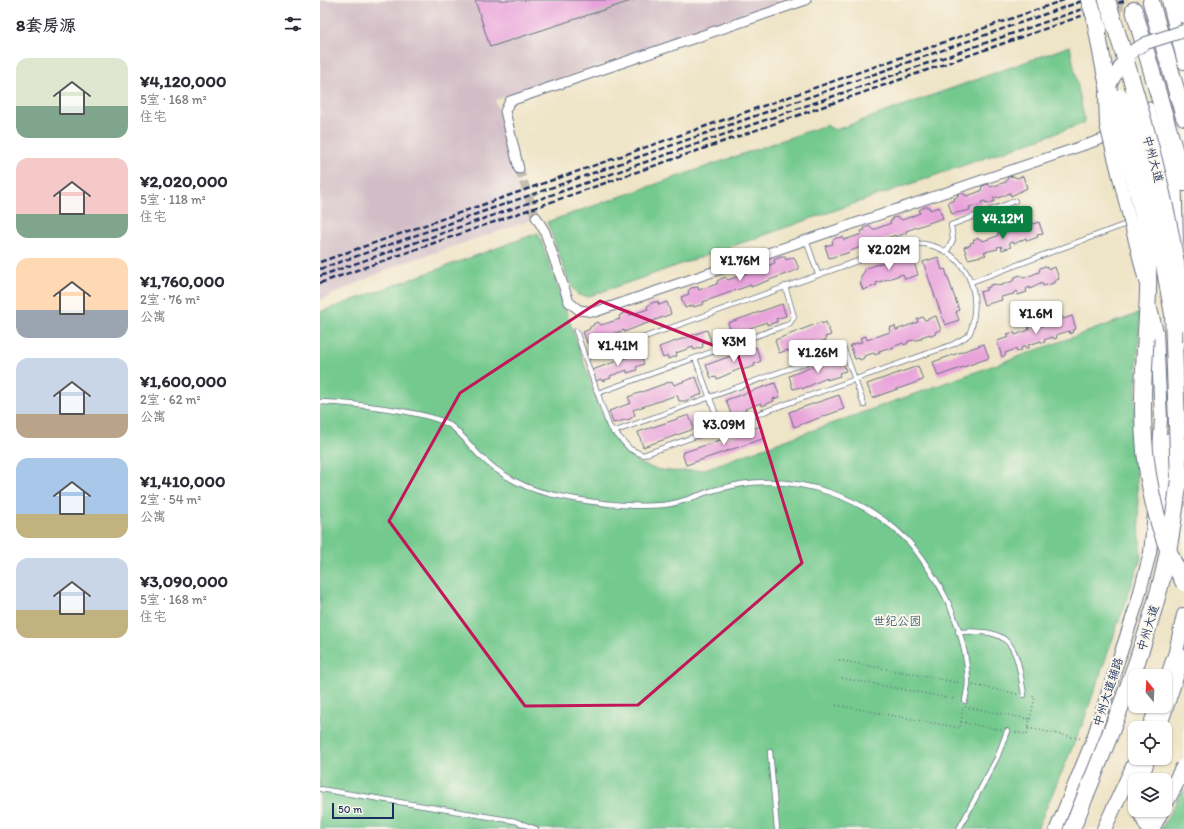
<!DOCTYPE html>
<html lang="zh">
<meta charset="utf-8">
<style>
:root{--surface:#fff;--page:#f7f7f7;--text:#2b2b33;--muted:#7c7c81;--accent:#0b8043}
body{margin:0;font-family:Itim,"LXGW WenKai TC",sans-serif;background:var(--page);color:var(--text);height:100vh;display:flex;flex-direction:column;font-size:15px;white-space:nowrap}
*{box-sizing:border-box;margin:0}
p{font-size:13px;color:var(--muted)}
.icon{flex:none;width:22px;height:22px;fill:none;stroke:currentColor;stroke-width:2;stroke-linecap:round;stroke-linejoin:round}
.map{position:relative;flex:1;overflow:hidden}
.drawer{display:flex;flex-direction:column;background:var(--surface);width:320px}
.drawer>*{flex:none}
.needle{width:26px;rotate:342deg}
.buttons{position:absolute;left:808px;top:669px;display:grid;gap:8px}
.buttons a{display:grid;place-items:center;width:44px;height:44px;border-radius:8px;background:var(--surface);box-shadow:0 1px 3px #0004;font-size:20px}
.scale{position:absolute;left:12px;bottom:10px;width:62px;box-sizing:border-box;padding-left:4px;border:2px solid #1b2f5e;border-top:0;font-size:11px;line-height:14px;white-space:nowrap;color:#1b2f5e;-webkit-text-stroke:3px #fbf7ec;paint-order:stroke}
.price{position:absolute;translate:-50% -34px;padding:0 9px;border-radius:4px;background:#fff;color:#222;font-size:13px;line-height:26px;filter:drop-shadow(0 1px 2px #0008)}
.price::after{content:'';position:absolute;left:50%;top:24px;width:12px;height:9px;margin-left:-6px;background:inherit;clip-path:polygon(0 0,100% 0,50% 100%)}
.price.active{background:var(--accent);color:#fff}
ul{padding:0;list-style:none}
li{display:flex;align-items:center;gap:12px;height:100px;padding:0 16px}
li span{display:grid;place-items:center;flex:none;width:112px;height:80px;border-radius:12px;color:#555}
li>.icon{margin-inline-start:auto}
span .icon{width:48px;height:48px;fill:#fffc;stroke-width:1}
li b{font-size:17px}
h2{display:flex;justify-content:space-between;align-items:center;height:48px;padding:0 16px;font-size:17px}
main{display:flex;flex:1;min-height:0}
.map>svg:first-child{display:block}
.industrial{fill:#d2bdc6}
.green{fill:#73c98e;stroke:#477c76}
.building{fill:#e9a3db}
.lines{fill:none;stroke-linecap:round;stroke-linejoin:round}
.street-tunnel{stroke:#c4c0b1;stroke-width:9;stroke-dasharray:9 4.5;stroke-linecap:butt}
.secondary-tunnel{stroke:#c4c0b1;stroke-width:12;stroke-dasharray:12 6;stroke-linecap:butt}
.lane-casing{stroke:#656e82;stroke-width:6}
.street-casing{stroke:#656e82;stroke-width:11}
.secondary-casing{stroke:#656e82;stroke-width:14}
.primary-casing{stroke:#656e82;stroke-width:16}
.highway-casing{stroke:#656e82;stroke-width:18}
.path{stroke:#656e82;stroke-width:1.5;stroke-dasharray:1 3;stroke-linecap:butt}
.lane{stroke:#fff;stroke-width:4.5}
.street{stroke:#fff;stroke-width:9}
.secondary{stroke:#fff;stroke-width:12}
.primary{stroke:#fff;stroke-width:14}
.highway{stroke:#fff;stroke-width:16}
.rail{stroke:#1b2f5e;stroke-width:2.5;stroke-dasharray:6 3;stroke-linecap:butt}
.secondary-bridge-casing{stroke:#656e82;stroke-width:14;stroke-linecap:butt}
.highway-bridge-casing{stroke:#656e82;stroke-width:18;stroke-linecap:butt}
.secondary-bridge{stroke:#fff;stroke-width:12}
.highway-bridge{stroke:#fff;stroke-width:16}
.marked{fill:none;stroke:#c2185b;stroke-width:3;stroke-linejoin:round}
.labels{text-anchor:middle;stroke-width:4;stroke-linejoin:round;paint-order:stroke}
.street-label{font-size:12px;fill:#1b2f5e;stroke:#fbf7ec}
.park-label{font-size:12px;fill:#355d6c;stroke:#fbf7ec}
</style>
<main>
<section class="drawer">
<h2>8套房源<svg class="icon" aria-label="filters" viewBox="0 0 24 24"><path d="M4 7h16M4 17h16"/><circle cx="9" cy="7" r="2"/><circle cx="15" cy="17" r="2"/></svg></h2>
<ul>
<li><span style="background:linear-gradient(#dfe7d0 60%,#7fa58c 0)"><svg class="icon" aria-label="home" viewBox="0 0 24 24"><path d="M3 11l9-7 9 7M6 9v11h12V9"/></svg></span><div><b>¥4,120,000</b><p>5室 · 168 m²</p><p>住宅</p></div></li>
<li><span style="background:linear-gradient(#f6c9c9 70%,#7fa58c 0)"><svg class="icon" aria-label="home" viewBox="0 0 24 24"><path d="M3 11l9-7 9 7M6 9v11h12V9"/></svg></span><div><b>¥2,020,000</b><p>5室 · 118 m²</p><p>住宅</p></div></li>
<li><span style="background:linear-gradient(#ffd9b3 65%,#9aa5b1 0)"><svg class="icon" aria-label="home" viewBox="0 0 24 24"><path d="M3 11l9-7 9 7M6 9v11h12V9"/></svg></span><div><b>¥1,760,000</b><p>2室 · 76 m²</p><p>公寓</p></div></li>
<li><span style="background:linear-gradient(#c9d6e8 70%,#b9a48a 0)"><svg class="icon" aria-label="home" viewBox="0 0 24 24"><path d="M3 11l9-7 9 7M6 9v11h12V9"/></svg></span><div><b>¥1,600,000</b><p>2室 · 62 m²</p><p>公寓</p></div></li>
<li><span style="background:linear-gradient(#a9c7e8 70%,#c2b280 0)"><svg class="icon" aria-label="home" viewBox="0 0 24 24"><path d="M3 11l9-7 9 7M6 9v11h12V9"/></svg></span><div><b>¥1,410,000</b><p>2室 · 54 m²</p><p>公寓</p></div></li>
<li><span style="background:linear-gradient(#c9d6e8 65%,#c2b280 0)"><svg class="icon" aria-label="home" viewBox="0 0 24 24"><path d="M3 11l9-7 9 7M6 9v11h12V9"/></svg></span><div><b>¥3,090,000</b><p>5室 · 168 m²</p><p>住宅</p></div></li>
</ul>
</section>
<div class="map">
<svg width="864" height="829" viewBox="0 0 864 829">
<rect width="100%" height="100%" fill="#fbf7ec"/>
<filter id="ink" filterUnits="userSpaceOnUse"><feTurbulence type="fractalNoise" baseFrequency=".025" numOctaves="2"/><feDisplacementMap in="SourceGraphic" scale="8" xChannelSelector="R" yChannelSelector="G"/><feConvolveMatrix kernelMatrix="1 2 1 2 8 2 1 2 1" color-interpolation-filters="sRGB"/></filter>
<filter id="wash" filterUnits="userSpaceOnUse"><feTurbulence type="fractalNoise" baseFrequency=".012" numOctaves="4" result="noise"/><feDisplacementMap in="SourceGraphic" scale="16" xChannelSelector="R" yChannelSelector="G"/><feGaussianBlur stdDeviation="0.9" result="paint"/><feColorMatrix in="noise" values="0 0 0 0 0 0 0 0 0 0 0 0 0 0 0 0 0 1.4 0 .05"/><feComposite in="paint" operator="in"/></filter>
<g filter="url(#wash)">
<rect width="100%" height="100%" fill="#eee4c6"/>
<path class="industrial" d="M0,0H474L175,100L212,220L80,264L0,300Z"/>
<path class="green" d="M750,46L765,123L267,297L258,295L250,284L227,222L506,125L515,130Z
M218,233C233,274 247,314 261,354C273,388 282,426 307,453C328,474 358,473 385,469L820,313L814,425L821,558L763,723L717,829H0V312Z
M864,788V829H841Z"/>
<g id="blocks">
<path class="building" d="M155,0H314L170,47Z
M693,176L697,178L703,176L707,188L691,196L690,193L678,198L677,197L673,198L675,201L666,204L665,201L661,202L662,204L649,207L650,210L632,214L628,202L635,200L634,198L638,197L637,195L642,193L647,196L661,191L662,186L668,184L671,187L686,182L688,177Z
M605,207H609L610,210L619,207L623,218L586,231V233L576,237L575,235L546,247V245L528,252V253L509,258L505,246L513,244L512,241L516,238L523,237L524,240L542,234L541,231L545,230L544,228L549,226L553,230L571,223L570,221L573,220L572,218L578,217L582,220L600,213L599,210Z
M709,221L713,224L719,222L723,234L717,235L718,237L707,241L706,238L694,244L693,242L689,243L691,247L682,250L681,246L677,247L678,249L664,252L666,255L648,259L644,247L651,245L650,243L654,242L653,240L658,238L663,241L677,236L679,231L684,230L688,232L702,227L704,223Z
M591,253L598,275L585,279L583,274L556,283L557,285L543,290L540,282H541V276L545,271L544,269Z
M461,257H465L466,260L474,257L479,269L431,287V285L383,302L384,304L374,307L373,305L365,308L361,297L369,294L368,291L371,288L378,287L379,290L397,284V281L405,277L408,280L427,273L426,271L429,270L428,269L434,267L437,270L455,263L454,260Z
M618,257L622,270L625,269L639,310L636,312L639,320L625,325L603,262Z
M725,266L729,269L735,267L739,279L734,281V283L723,286L722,283L710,289V287L706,289L707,292L698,295L697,291L693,293L694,294L681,297L682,300L664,305L660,292L667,290L666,288L670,287V285L675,284L679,286L693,281L695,277L700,275L704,278L719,272L720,268Z
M334,302H338L339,305L347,302L351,314L304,332V330L267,343L263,332L270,329V327L274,325L273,324L278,322L281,325L300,319L299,316L301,315V314L307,312L310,315L328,309L327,306Z
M462,304L466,316L456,319L457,322L447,325V322L430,328L431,330L422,333L421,331L412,334L408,323Z
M616,316L621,330L615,332L616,334L611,336L610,334L601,337L602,339L588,341V343L584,345L583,343L573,347L574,348L569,350L568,348L559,351L560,353L555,355L554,353L544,356V358L540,360L539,358L535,359L530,345L542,342L540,338L546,336L547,340L570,332L569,328L575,326L576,330L598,322L597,319L603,317L605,320Z
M742,316L743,319L752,316L756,329L752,330L753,332L750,334L749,331L736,335L737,338L734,339L733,337L724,340L725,342L722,343L721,341L708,345L709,347L706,349L705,346L701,348V350L697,352L696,349L685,353L686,355L682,357L677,341L689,337L687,334L694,332L695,335L709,330L708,327L715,325L716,328L736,321L735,318Z
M501,322L502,324L506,322L511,335L505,337L506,340L494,344L493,341L468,352V350L459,353L455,340Z
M387,330L391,341L382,344L383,347L374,350L373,347L356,353L357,356L348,359V356L343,358L339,347Z
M664,344L669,358L618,376L613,362Z
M436,347L441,361L434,364L435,366L422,370V368L397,379L396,377L391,378L386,365Z
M320,353L324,364L316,367L317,370L307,373V370L290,376L291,378L282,381L281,379L276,381L272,370Z
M515,358V360L521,358L526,371L519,373L520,376L507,380V378L482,389L481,387L473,389L469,376Z
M598,366L603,380L552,398L547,384Z
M376,377L382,394L365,401H359L357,395L313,410L315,415L310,419L293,423L289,411L311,403L308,397L352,381L354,385Z
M455,383L460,397L453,399L454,401L442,406L441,403L425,409L426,411L411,414L406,400Z
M519,395L524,409L474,427L469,412Z
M369,415L374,429L323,447L318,432Z
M441,426L445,438L366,465L362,453Z"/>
</g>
</g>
<g filter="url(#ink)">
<use href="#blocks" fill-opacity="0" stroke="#656e82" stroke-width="1"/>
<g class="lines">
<path class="street-tunnel" d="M199,169L216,217"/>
<path class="secondary-tunnel" d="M796,0L799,13"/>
<g class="lane-casing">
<path id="lane" d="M486,240L498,274
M627,251L633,240L631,225L695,201
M651,282L809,223
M256,331L289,426L310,449L323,455L634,344C638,341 646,338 649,334C653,328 653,319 654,313C659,271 627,238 585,244L266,358
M375,358L401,428
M278,393L469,324L474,317L465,286
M0,402C27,403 111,411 131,426C142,434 150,446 159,455C179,474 203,488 230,494C266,502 306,508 343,505C357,504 369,499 382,494C394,489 408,487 421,484C480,475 543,497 585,538C596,548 604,562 612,574C632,603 647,645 648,681C648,687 646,695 645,701
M293,432L524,349L544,405
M638,632C694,628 696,646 704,695
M450,752L457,829
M0,789L195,821L216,829
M639,829L677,758L687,731"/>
</g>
<g class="street-casing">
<path id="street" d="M199,169L185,111L190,101L486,0
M216,217L225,232L249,302L259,310L275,312L794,135"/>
</g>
<g class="secondary-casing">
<path id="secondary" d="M848,0L864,63
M828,108L851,186
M855,168L857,242
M836,495L841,419L837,332
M844,529L851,438
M840,728L864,656
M822,780L829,758
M818,810L827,829
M736,829L772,741L817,603L830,553L834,513"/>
</g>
<g class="primary-casing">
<path id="primary" d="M845,684L856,652L864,615
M829,728L838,706
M784,829L817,758"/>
</g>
<g class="highway-casing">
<path id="highway" d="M858,0L864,15
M831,2L864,117
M814,10L864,183
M831,829L841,810"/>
</g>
<path class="path" d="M519,660L641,683
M522,678L640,700
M653,685L698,694
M516,705L640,728L643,707
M645,707L710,719L707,734L693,732
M710,719L715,697L710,696
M641,722L682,730
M708,728L763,739"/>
<use href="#lane" class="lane"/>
<use href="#street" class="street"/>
<use href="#secondary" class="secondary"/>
<use href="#primary" class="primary"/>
<use href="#highway" class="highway"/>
<path class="rail" d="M0,262L744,0
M0,269L765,0
M0,276L788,0
M0,283L807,0"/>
<g class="secondary-bridge-casing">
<path id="secondary-bridge" d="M824,277L786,125L785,95L803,61L814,50L826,43L864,31
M831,309L837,332"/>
</g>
<g class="highway-bridge-casing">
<path id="highway-bridge" d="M769,0L779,29
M787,0C820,105 853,212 864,322
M775,19C781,53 787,88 797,122C806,155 818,188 824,221C834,281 823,342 823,402C822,463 834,530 864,583
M801,97L834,211L853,314L859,481
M845,803L864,767
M752,829C785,747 820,665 842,579C851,543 855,508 860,472"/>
</g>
<use href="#secondary-bridge" class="secondary-bridge"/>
<use href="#highway-bridge" class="highway-bridge"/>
</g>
</g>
<path class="marked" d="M280,301L418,355L482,563L318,705L205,706L69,521L140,393Z"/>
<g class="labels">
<g class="street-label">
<text transform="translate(833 159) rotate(75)" y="4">中州大道</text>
<text transform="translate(828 628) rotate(-73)" y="4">中州大道</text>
<text transform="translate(788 692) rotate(-72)" y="4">中州大道辅路</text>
</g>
<g class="park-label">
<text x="577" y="625">世纪公园</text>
</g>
</g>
</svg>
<div class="buttons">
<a><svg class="needle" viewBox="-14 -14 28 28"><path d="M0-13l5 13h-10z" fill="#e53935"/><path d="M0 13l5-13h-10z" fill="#7c7c81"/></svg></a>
<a><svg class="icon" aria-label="locate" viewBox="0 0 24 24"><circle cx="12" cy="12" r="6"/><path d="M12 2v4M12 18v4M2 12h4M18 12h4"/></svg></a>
<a><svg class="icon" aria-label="layers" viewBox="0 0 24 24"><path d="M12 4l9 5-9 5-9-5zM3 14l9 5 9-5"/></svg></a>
</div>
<div class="scale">50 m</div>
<b class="price active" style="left:683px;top:240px">¥4.12M</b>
<b class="price" style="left:569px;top:271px">¥2.02M</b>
<b class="price" style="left:420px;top:282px">¥1.76M</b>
<b class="price" style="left:716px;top:335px">¥1.6M</b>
<b class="price" style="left:414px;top:363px">¥3M</b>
<b class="price" style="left:298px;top:367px">¥1.41M</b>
<b class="price" style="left:498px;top:374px">¥1.26M</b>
<b class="price" style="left:404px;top:446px">¥3.09M</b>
</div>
</main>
